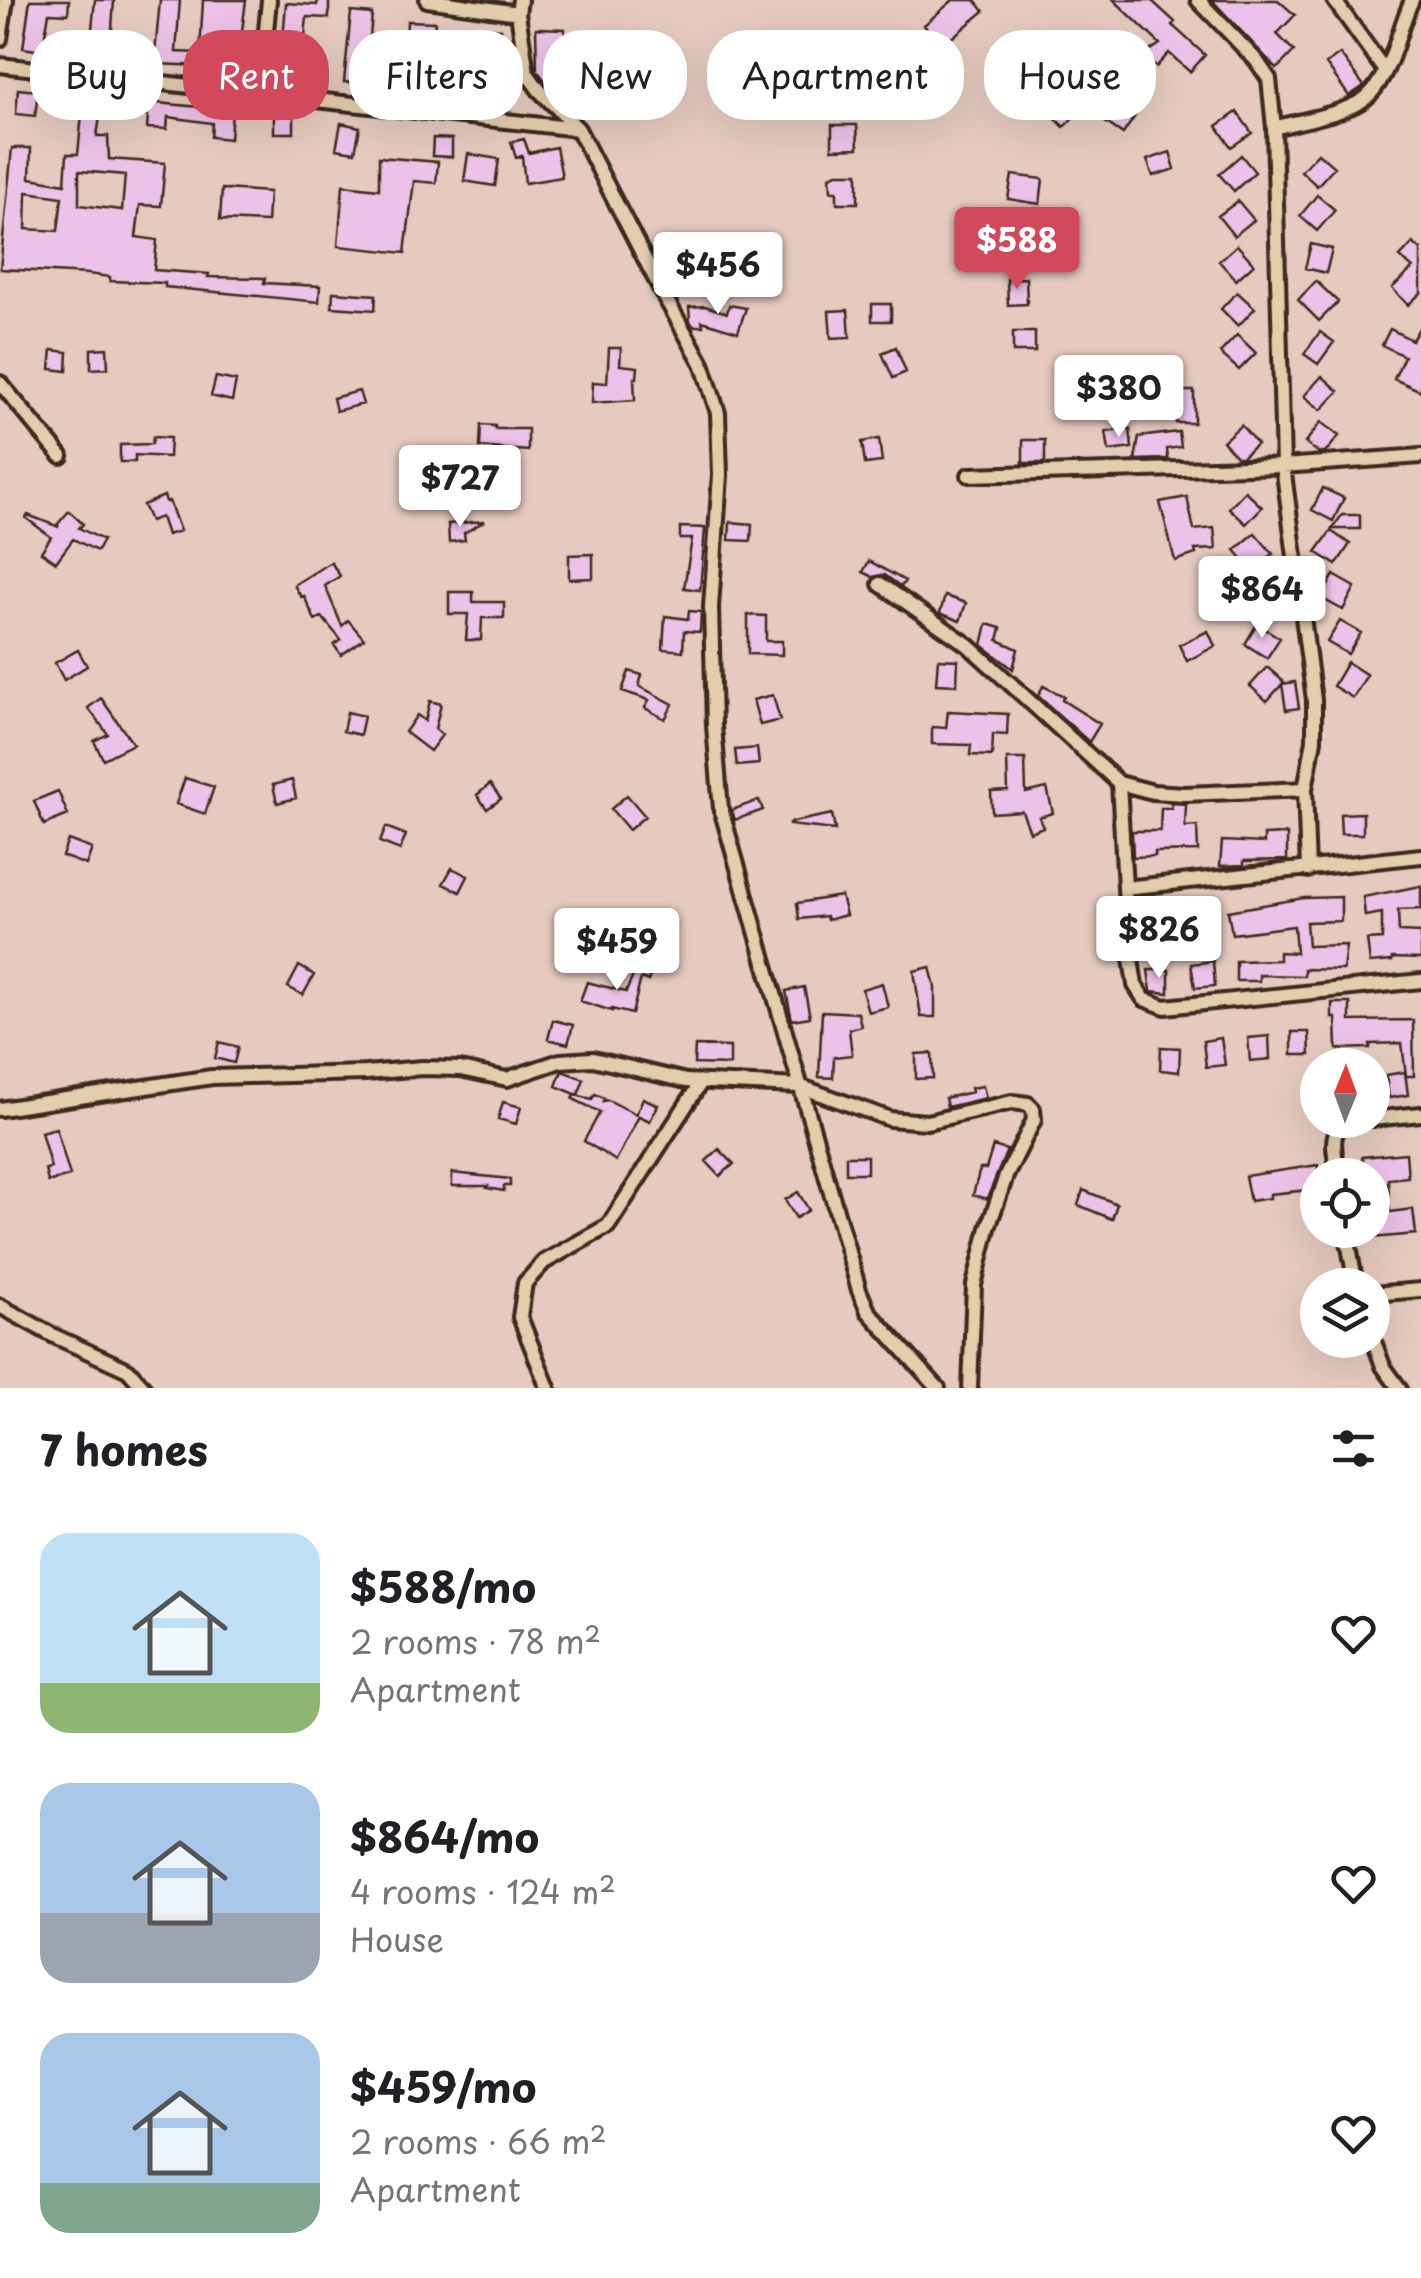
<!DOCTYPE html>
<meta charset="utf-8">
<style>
:root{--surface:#fff;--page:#f6f6f6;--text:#202124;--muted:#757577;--accent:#d1495b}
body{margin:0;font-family:"Playpen Sans",sans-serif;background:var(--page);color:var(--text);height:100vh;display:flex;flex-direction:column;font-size:38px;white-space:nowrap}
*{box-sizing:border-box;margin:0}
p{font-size:32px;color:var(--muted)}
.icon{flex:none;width:55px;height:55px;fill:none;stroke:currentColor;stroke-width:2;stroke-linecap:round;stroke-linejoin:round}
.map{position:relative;height:1388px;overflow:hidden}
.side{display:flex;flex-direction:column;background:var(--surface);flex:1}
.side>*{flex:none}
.guide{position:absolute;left:30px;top:30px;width:1362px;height:90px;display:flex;gap:20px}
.needle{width:65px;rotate:1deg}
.tools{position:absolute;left:1300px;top:1048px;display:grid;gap:20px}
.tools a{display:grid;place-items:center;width:90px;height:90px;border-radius:50%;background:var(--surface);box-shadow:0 10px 40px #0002;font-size:50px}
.price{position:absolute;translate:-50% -85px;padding:0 22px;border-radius:10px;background:#fff;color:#222;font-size:32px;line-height:65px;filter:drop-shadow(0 2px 5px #0008)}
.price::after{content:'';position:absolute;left:50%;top:60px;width:30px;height:22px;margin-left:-15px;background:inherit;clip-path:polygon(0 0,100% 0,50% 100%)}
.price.on{background:var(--accent);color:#fff}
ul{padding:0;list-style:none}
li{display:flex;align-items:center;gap:30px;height:250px;padding:0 40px}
li span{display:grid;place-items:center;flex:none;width:280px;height:200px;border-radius:30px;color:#555}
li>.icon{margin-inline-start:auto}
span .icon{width:120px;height:120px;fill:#fffc;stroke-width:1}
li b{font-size:42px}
h2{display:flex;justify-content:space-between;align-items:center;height:120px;padding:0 40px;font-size:42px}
.tag{padding:0 35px;border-radius:40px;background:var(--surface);box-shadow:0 10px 40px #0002;font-size:35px;line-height:90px}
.tag.on{background:var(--accent);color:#fff}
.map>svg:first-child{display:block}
.building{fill:#edc2e8;stroke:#3b2a1e;stroke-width:2.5;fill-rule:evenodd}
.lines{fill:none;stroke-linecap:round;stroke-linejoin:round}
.minor-casing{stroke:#3b2a1e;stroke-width:20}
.minor{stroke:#e3cdad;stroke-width:12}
</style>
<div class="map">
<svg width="1421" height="1388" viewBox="0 0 1421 1388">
<rect width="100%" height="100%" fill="#e6cabf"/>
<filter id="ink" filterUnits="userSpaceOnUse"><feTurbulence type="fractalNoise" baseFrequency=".01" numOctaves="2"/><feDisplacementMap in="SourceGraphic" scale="20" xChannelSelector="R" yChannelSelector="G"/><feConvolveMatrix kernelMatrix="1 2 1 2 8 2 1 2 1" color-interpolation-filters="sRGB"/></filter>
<g filter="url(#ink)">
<path class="building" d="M30,0H69L68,14L49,13L42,51L23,48Z
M95,0H114L110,57L89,56Z
M160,0H180L176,52L200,53L203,0H246L237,71L217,70L216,79L205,78L206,66L154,64Z
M318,0H329V18L307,17L301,77L280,76L286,3L317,5Z
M953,0H975L984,11L943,45L924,25Z
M1114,0H1151L1175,22L1172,25L1205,55L1190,72L1169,53L1156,67L1142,56L1160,44Z
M1212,0H1278L1295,15L1277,34L1294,51L1277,69Z
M351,12L372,14L366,83L344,82Z
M407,21L435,22L428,90L408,88L411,46L406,45Z
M479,28L501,29L491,102L461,98L464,71L477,73Z
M536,28L565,29L563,58L581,59L580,91H564V83L546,82L537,70Z
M1027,52L1056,80L1065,72L1101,105L1103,102L1110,107L1122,90L1143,104L1123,134L1083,107L1064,127L1007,72Z
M1340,54L1364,86L1349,96L1326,64Z
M18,89L38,91L35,116L16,114Z
M84,94L103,97L97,136H108L109,159L165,163L161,206L140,205L136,237L157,240L154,270L209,274L208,277L265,278L264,283L320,286L319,302L165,287V283L110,281V277L88,274L0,269L12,148H31L30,178L65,184L67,154H78ZM79,171L125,175L122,210L79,205ZM27,192L62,197L58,231L26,229Z
M125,100L232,110L230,139L211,137L212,123L168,117L167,129L147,128L148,116L124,115Z
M1237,112L1252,133L1231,147L1217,126Z
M274,116H294V133H274Z
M341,123L360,127L355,152L336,149Z
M832,125H857L858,148L832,149Z
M433,138L452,139V157L432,156Z
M524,139L529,153L556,147L562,177L525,183L522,156L516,158L511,142Z
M1170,152L1175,169L1153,176L1147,160Z
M1318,153L1334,167L1317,186L1301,171Z
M468,154L499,159L495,186L464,181Z
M1241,155L1255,172L1234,191L1219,174Z
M379,157L438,162L436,183L414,181L405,253L338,246L343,185L379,189Z
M837,173H858V203H837V191H831L830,176Z
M1012,175L1043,179L1040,204L1008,199Z
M222,189L269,192L267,222L220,220Z
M1317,195L1335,210L1317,231L1300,216Z
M1238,201L1254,220L1234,236L1218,216Z
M1035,211L1052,216L1044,243L1027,238Z
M1413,243L1421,250V293L1408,305L1392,288L1413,268L1400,257Z
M1311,244L1332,249L1326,273L1305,268Z
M1237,245L1254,264L1236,280L1219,261Z
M1026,278L1027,304L1008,305L1007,279Z
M1316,281L1338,302L1319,321L1298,300Z
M333,292L376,295L375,310L332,307Z
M1237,292L1255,308L1238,326L1221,309Z
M872,304H891V321H872Z
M729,305L746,308L738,332L702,321L703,326H693L690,321L689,307L705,306L727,313Z
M848,310L850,337L831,338L829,311Z
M1421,325V391L1394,379L1404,356L1382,345L1390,329L1412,340Z
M1013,332H1035V352H1013Z
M1320,332L1334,342L1318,364L1304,354Z
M1237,335L1256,353L1239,370L1220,353Z
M896,347L906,372L893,378L882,353Z
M107,348L108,368L91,369V349Z
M609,348H621L620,365L638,367L637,378H634L635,400L592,403L593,382L607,383Z
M52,350L68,352L67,371L50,369Z
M1322,376L1339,391L1321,410L1304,396Z
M216,377L236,381L232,401L211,396Z
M359,391L363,404L336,411L333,398Z
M1061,391L1082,392L1081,409H1060Z
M1176,391H1194V423H1176Z
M1321,422L1339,436L1325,453H1319L1305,443Z
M481,425L495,426V429H528V451L480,447Z
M1241,425L1257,444L1242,457H1237L1223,441Z
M1130,429L1132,448L1109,451L1106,432Z
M1179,432L1181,447L1167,449L1168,459L1135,460L1139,437Z
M153,437L170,438L169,457L135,455V462H120V445L152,444Z
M879,439L882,462L865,464L862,442Z
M1023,440H1045V463H1023Z
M1323,488L1344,498L1333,521L1312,510Z
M1245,491L1262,507L1246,524L1229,508Z
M164,496L166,502L169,501L180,531L167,535L161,517L150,521L143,505Z
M1187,497L1194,530L1214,528L1216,549L1195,550L1196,554L1175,561L1160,502Z
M69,511L83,524L79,528L103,540L97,551L73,539L56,562L41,552L51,537L26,518L28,515L59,527L57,525Z
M1342,515H1360V529H1332Z
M485,521L464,533L465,540L449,542L448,524Z
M730,522L752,524L751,541L729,540Z
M680,527L705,528L700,590L684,588L692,539H680Z
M1331,531L1350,544L1336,565L1316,552Z
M1255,533L1273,554L1252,570L1235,550Z
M593,554V578L569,579V555Z
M869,561L905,581L901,587L885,575L873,577L863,572Z
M331,562L340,576L325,586L342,626L348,620L364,639L341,655L334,645L341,640L322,617L315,620L304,596L301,597L294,585Z
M1246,566L1273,596L1255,613L1232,588L1217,593L1212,576Z
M1334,575L1355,587L1343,610L1321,598Z
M449,592H473V602H504V618H482L481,640H466L468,614H449Z
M945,596L966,603L960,621L940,613Z
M689,611L701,612L700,632L684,631L683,651L663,649L665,616L688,619Z
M748,615L766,616V641H782V655L748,654Z
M1340,621L1361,633L1348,654L1327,642Z
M987,624L1001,628L998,640L1018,649L1013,669L982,645Z
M1257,624L1280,638L1267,658L1245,644Z
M1208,631L1215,646L1187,661L1179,645Z
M78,650L87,666L64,680L55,663Z
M938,659L958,660L957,685L936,684Z
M1347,662L1367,675L1353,698L1333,686Z
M1267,667L1284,682L1267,701L1250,686Z
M629,671L642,675L639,686L673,704L665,719L645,708L649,700L622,691Z
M1295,682L1299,708L1286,710L1282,684Z
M1043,686L1064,696L1062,700L1100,724L1089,742L1038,696Z
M773,695L780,720L760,725L753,700Z
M101,698L133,744L103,759L94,741L108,734L88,708Z
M430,701L441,704L435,729L442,735L430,751L405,732L417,715L425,721Z
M948,711L1008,714L1007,735L993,734L992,756L970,755L971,745L932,744V727L946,728Z
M347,712L364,716L360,735L343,731Z
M757,748L759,764L737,766L735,750Z
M1007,759H1025L1026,793L1047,788L1053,813L1039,817L1043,827L1030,832L1022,811L992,813L991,792L1008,791Z
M185,778L214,787L205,814L176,804Z
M292,780L296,798L277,803L273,785Z
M490,784L501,799L487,809L477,795Z
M58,791L68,815L44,825L34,801Z
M627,795L645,816L629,830L611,809Z
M759,800L763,810L735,820L732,810Z
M1171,803L1186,804L1185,827L1197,826L1198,851L1155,852V856L1133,857L1132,831H1160L1161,808H1172Z
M1363,813V834H1341L1340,814Z
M832,814L835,830L789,825V823Z
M386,827L406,835L400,850L380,842Z
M1287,834V860L1244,861V865L1220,866L1222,841L1264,843V835Z
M68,840L92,849L86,865L62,856Z
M452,868L468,876L460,892L443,884Z
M1421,886V909L1398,910L1399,932L1421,933V959L1392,958V961L1370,963L1367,940L1382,939V913L1365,916L1363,897Z
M841,896L846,915L827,920L826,916L799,919L797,903Z
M1341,897V921L1306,922L1308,946L1346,945L1343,970L1304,969V976L1259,975V981H1236V961L1279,960V952L1296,953L1294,926L1232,934L1228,911L1304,898Z
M1208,915V938H1188L1185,916Z
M1163,919L1166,943L1143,946L1140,923Z
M1213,961L1215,986L1195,988L1191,964Z
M639,962L653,968L648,981L641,978L632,1014L612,1009V1011L580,1001L587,982L626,992Z
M299,966L314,975L303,995L288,987Z
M930,967L935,987V1017H921L914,971Z
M1148,970H1169V993L1151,991Z
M882,983L888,1007L868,1012L862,989Z
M804,987L810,1017L792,1020L786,991Z
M1332,1003H1350V1021L1413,1020L1414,1076H1406L1402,1043L1370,1044V1048L1337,1049L1336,1018H1332Z
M822,1011L858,1013L861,1026L849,1029L852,1055L834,1057L833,1078L819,1077Z
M553,1020L573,1025L568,1044L548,1039Z
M1292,1032H1309L1310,1055H1292Z
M1269,1036L1270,1059L1250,1061L1248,1038Z
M1221,1038L1225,1065L1206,1067L1203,1041Z
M219,1042L238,1047L234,1063L215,1058Z
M695,1046L730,1047V1065L694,1064Z
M1161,1047L1180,1048L1179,1072L1160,1070Z
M932,1053L933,1078L916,1079V1054Z
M562,1071L584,1079L578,1095L556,1086Z
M1405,1072L1408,1095L1389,1098L1386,1075Z
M983,1086L986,1098L947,1107L945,1098L972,1092L971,1088Z
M595,1094L604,1098L603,1101L608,1100L636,1114L643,1098L658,1105L650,1121L639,1116L616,1161L584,1141L600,1112L573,1099L575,1095L592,1099Z
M503,1102L521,1107L516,1124L498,1119Z
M56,1128L70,1176L48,1182L45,1169L51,1168L41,1132Z
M993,1146L1007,1150L987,1199L973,1195L980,1169H986Z
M719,1149L734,1164L720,1176L706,1161Z
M1406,1153L1408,1177L1388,1179L1390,1212L1413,1209L1416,1234L1372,1238V1214L1378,1213L1377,1180H1372V1175H1364L1362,1157Z
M846,1156H867V1173H846Z
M1318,1165V1189L1270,1194V1198L1250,1201L1245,1176Z
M452,1173L510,1179V1186H504V1191L487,1188L488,1186H452Z
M1083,1190L1117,1204L1112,1219L1078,1205Z
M798,1192L809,1210L796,1218L785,1200Z"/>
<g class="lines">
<g class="minor-casing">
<path id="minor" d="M427,0L518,13
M520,0L518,13L527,73L539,90L578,129L662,292L702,363L718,413L720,475L711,607L714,726L721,809L859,1290L868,1311L938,1388
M1198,0L1256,60L1269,79L1274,128L1283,466L1314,700V740L1305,789L1308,870
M1334,0L1385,71
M0,39L6,0
M0,65L578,129
M260,92L269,0
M1274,128C1298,121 1353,113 1370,94C1393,70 1398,29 1412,0
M0,383L61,456
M969,475L1283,466L1421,456
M880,584L968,645L1119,783L1153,792L1185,794L1305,789
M1119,783L1128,940L1135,985L1144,999L1165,1007L1421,981
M1125,888L1421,856
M0,1109L212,1077L366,1073L422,1068L460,1069L507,1079L560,1061L593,1059L686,1081L799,1086L890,1119L927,1122L1012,1102L1028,1104L1033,1109L1034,1120L1006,1176L988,1228L974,1285L970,1388
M1372,1119L1421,1114
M1338,1175C1335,1149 1324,1124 1359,1120
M1346,1230L1356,1285
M1372,1294L1421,1290
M0,1306L54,1336L128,1370L144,1388
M1372,1336L1383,1366L1399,1388
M548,1388L520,1317L525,1283L544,1262L608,1226L701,1082"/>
</g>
<use href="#minor" class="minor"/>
</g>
</g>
</svg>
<div class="tools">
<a><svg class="needle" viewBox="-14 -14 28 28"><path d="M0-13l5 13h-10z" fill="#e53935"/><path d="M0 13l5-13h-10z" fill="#757577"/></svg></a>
<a><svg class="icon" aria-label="locate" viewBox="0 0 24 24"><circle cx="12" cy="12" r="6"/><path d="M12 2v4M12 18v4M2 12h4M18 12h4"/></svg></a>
<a><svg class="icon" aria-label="layers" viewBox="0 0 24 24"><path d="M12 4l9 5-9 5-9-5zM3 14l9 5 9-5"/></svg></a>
</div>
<b class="price on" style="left:1017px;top:292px">$588</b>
<b class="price" style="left:718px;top:317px">$456</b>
<b class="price" style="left:1119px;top:440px">$380</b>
<b class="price" style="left:460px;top:530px">$727</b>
<b class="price" style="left:1262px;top:641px">$864</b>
<b class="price" style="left:1159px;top:981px">$826</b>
<b class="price" style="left:617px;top:993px">$459</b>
<div class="guide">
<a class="tag">Buy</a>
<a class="tag on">Rent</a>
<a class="tag">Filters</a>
<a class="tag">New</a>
<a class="tag">Apartment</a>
<a class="tag">House</a>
</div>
</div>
<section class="side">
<h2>7 homes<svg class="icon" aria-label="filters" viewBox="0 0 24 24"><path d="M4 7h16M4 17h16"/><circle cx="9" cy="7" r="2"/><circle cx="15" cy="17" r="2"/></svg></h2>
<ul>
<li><span style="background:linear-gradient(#bfe0f5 75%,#8fb573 0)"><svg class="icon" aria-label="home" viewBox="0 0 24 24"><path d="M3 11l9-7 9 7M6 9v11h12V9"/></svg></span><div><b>$588/mo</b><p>2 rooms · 78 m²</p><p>Apartment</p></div><svg class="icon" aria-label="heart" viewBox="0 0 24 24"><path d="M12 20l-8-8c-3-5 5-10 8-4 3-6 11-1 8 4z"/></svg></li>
<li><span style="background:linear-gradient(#a9c7e8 65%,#9aa5b1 0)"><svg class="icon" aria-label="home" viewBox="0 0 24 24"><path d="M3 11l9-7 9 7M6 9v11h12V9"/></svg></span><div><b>$864/mo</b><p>4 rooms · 124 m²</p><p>House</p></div><svg class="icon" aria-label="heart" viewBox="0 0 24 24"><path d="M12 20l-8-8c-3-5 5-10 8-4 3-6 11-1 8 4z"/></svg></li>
<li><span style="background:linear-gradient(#a9c7e8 75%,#7fa58c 0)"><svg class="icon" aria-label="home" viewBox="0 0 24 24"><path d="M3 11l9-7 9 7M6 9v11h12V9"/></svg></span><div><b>$459/mo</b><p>2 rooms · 66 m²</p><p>Apartment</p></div><svg class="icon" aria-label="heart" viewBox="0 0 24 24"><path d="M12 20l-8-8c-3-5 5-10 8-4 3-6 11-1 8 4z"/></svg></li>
</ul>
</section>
